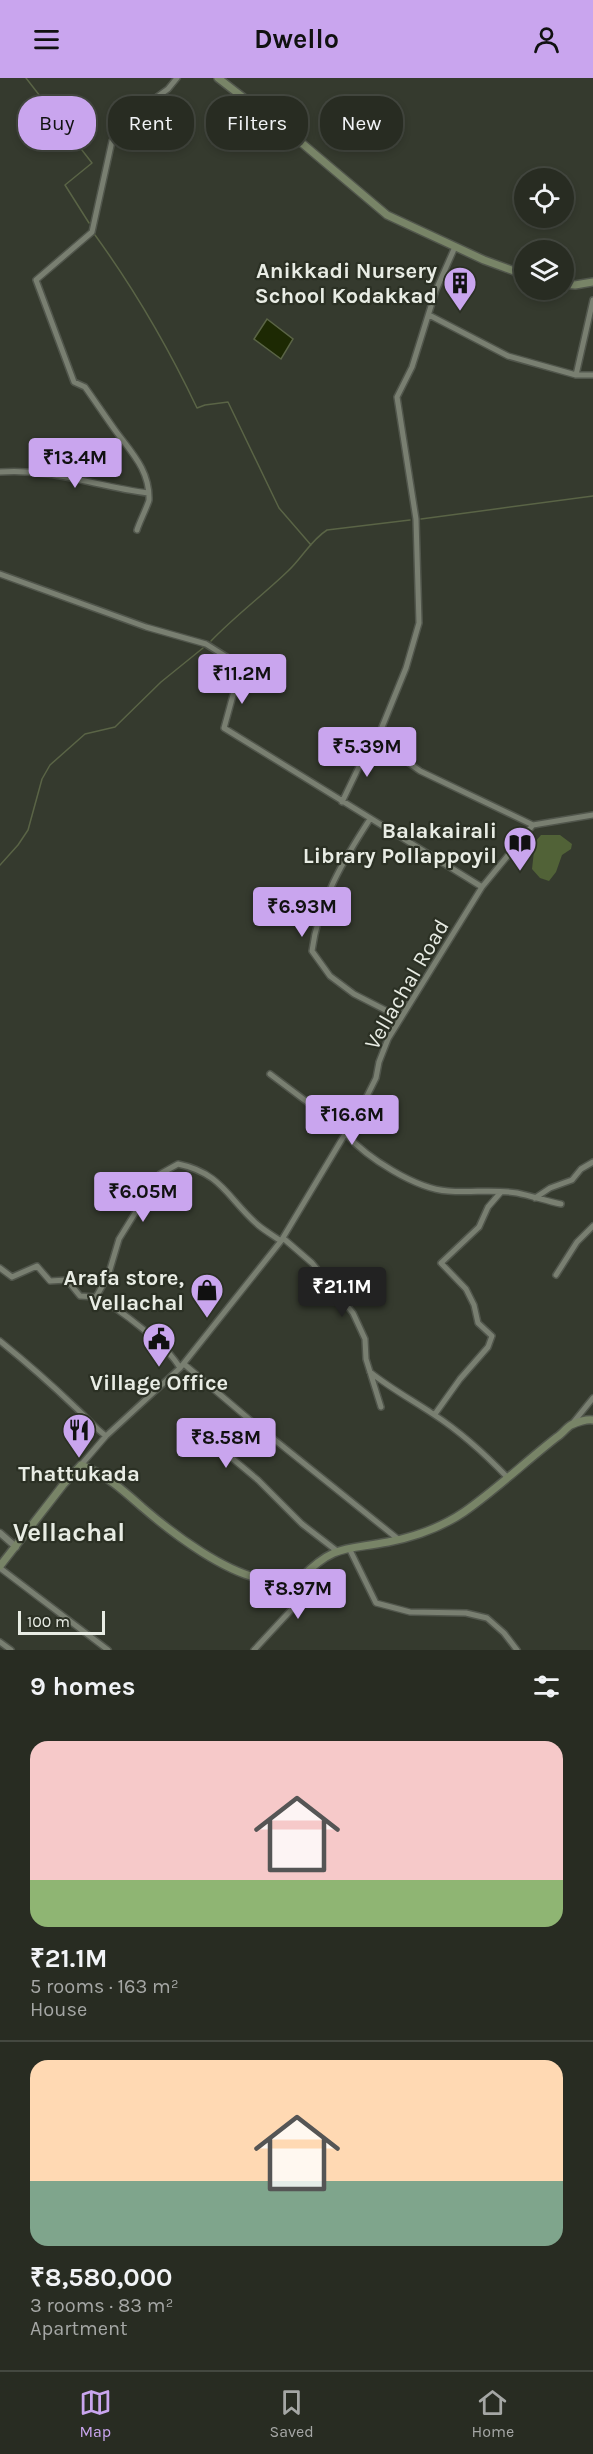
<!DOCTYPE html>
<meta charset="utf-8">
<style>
:root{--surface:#282c22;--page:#34382f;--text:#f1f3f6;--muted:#a5a7a5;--line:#444840;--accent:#c9a5ee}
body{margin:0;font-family:Karla,sans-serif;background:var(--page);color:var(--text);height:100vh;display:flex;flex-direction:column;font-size:22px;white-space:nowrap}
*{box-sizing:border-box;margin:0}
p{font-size:20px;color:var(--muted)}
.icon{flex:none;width:33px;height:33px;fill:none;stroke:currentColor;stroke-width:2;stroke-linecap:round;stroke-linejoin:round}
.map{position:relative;height:1572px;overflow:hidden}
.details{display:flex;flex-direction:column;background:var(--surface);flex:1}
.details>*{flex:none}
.guide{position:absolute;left:18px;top:18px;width:558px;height:54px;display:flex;gap:12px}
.tools{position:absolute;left:514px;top:90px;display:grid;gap:12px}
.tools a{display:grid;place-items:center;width:60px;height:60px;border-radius:50%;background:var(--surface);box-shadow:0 3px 9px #0003,0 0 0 2px var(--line);font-size:30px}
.scale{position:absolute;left:18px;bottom:15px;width:87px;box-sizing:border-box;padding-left:6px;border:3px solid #e8ece4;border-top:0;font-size:16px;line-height:21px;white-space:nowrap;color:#e8ece4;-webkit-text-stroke:4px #2b3024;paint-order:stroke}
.price{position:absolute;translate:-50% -51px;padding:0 14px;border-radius:6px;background:var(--accent);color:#111;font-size:20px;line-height:39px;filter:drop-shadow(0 2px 3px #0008)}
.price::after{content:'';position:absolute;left:50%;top:36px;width:18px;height:14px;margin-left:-9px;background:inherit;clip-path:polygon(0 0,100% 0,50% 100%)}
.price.on{background:#222;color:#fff}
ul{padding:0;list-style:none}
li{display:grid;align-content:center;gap:12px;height:318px;padding:0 30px}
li+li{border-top:2px solid var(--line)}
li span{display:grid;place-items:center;height:186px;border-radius:18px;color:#555}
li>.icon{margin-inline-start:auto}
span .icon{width:108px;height:108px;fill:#fffc;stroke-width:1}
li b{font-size:26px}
h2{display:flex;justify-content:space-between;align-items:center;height:72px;padding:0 30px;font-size:26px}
.chip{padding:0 21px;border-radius:24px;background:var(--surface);box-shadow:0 3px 9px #0003,0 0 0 2px var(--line);font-size:21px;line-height:54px}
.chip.on{background:var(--accent);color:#111}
header{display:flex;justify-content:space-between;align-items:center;height:78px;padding:0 30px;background:var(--accent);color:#111;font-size:27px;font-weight:700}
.tab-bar{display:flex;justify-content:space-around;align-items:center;height:84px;border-top:2px solid var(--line);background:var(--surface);font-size:16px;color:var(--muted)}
.tab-bar a{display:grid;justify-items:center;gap:3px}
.tab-bar .on{color:var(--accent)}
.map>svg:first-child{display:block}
.green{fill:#516237}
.water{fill:#1d2903;stroke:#5a6446;stroke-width:1.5}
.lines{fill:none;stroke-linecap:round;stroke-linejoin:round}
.stream{stroke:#5a6446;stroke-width:1.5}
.minor-casing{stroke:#51564c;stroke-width:8}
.tertiary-casing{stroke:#51564c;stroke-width:9}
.secondary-casing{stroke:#51564c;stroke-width:10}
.minor{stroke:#797f71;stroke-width:5}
.tertiary{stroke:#797f71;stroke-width:6}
.secondary{stroke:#788467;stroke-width:7}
.labels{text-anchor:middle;stroke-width:4.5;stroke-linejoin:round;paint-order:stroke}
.poi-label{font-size:22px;font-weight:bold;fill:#e8ece4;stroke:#2b3024;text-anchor:end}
.street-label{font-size:22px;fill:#e8ece4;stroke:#2b3024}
.quarter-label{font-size:26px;font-weight:bold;fill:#e8ece4;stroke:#2b3024}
</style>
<header><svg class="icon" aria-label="menu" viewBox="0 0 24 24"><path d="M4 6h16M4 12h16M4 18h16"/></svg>Dwello<svg class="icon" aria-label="person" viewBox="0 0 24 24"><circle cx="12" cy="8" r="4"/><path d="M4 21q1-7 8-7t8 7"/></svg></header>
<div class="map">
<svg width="593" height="1572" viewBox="0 0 593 1572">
<rect width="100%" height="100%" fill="#353a2e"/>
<path class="green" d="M541,757H560L572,766L571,771L562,777L556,794L549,803L540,800L532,791L535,764Z"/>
<path class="water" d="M267,241L293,261L281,281L254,261Z"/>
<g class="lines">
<path class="stream" d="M26,0L92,85L65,107L89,145
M95,157C135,212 168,269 197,330L205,327L228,324L279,430L311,467
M421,441L593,418
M211,563C235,538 263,517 288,493C302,480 311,462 327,452L410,442
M0,787L18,767L28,752L42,701L50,687L85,656L115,649L161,604L203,570"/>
<g class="minor-casing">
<path id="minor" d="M455,169L436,212L412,289L397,319L416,441L419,545L406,590L380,654L379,664L420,693L533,747
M593,222L576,297H593
M429,237L508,278L576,297
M0,394C52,390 98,409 148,415
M137,452C139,445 148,427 149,422C150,392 131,374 115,352C105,338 95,323 85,309L74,304L36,202L92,154L112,63L140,39L146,27L168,11L177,0
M0,496L146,549L206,566L241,588L224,650L482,809
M342,724L369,668L379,664
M370,741C344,781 318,825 312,873L330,898L354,916L401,940
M270,996L347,1054
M346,1056C367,1080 416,1111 448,1113C471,1115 494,1111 517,1115C532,1118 546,1123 561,1126
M535,1120L550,1110L572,1102L581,1091L593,1084
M283,1160L312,1185L353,1235L365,1261L366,1281L381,1329
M0,1190L12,1199L37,1188L50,1203L67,1202L80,1218L96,1219
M556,1197L577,1164L593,1148
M0,1263C26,1284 51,1306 75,1329C86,1339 94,1349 106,1358
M184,1286L250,1342L251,1347L227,1376L258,1402L302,1446L337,1473
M180,1290C167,1267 120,1231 96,1219L108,1198L119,1161L150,1111L160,1096L178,1086C222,1095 228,1121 258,1147C265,1153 274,1158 281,1163
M370,1294C390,1310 412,1322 433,1336C461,1354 485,1376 508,1400
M435,1336L460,1301L488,1269L492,1258L478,1245L474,1227L466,1211L441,1185L479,1149L488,1129L501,1114
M250,1342L398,1461
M572,1346L593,1320
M81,1387L106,1358L180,1290L281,1163L363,1026L376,1000L379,984L388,961L482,809L533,747L593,737
M349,1470L376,1525L410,1534L466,1535L487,1540L504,1555L517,1572
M0,1490L108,1572
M0,1564L11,1572
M254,1572L292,1531L305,1508L301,1500"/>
</g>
<g class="tertiary-casing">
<path id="tertiary" d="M0,1455L16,1469"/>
</g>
<g class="secondary-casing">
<path id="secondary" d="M218,0L297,61L387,137L484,182L525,197
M564,206L575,207L593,204
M0,1488L63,1407L81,1387C104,1395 124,1413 142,1429C172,1455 228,1498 269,1502C279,1503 291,1500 301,1500C334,1466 346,1472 388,1464C414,1459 442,1449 464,1434C497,1411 526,1383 557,1359C562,1356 566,1350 571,1347C577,1344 587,1341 593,1342"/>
</g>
<use href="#minor" class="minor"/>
<use href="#tertiary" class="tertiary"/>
<use href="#secondary" class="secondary"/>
</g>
<defs>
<g id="building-pin" transform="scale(1.725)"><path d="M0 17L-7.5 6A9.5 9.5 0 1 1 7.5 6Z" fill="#c9a5ee" stroke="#2b3024"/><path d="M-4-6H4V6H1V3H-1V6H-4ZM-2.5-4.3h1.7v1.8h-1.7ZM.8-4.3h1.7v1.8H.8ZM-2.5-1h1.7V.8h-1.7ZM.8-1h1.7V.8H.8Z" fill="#111"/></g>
<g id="library-pin" transform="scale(1.725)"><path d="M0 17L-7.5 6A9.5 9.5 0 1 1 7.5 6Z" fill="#c9a5ee" stroke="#2b3024"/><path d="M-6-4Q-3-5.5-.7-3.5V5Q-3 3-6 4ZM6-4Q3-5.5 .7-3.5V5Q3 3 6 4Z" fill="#111"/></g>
<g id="shop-pin" transform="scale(1.725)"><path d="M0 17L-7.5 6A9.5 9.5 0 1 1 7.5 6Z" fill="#c9a5ee" stroke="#2b3024"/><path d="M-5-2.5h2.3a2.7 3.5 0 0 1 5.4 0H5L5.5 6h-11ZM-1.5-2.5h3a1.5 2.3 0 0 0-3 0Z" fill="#111"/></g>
<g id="civic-pin" transform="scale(1.725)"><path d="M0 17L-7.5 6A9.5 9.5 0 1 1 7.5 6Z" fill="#c9a5ee" stroke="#2b3024"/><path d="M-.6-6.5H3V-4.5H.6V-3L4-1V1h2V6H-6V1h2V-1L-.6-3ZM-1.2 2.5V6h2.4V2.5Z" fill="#111"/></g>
<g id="restaurant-pin" transform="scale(1.725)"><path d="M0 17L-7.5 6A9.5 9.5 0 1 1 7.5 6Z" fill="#c9a5ee" stroke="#2b3024"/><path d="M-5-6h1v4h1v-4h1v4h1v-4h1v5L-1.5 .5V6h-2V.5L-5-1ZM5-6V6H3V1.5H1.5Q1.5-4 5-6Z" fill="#111"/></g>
</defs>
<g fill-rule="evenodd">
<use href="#building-pin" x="460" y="205"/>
<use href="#library-pin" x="520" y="765"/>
<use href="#shop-pin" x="207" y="1212"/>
<use href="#civic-pin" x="159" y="1261"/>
<use href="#restaurant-pin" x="79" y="1352"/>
</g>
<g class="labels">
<g class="poi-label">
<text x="437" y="200">Anikkadi Nursery<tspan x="437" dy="25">School Kodakkad</tspan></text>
<text x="497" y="760">Balakairali<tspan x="497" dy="25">Library Pollappoyil</tspan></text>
<text x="184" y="1207">Arafa store,<tspan x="184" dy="25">Vellachal</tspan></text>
<text x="159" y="1312" text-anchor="middle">Village Office</text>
<text x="79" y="1403" text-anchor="middle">Thattukada</text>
</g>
<g class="street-label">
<text transform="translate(406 906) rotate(-60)" y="8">Vellachal Road</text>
</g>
<g class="quarter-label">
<text x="69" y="1463">Vellachal</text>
</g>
</g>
</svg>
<div class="tools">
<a><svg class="icon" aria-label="locate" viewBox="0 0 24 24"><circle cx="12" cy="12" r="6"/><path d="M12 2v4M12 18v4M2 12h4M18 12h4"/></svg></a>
<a><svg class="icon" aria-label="layers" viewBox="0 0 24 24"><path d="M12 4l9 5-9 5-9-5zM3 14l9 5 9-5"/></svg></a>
</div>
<div class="scale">100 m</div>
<b class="price" style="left:75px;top:411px">₹13.4M</b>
<b class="price" style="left:242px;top:627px">₹11.2M</b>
<b class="price" style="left:367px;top:700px">₹5.39M</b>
<b class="price" style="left:302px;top:860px">₹6.93M</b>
<b class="price" style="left:352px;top:1068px">₹16.6M</b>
<b class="price" style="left:143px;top:1145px">₹6.05M</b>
<b class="price on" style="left:342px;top:1240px">₹21.1M</b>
<b class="price" style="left:226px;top:1391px">₹8.58M</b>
<b class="price" style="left:298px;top:1542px">₹8.97M</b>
<div class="guide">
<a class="chip on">Buy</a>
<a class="chip">Rent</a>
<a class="chip">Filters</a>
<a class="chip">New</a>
</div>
</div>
<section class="details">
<h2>9 homes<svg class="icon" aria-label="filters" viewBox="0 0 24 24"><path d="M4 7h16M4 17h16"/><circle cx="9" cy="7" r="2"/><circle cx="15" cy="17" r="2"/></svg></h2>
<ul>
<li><span style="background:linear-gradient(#f6c9c9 75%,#8fb573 0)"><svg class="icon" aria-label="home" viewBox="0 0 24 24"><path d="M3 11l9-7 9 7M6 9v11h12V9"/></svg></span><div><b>₹21.1M</b><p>5 rooms · 163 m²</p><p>House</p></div></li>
<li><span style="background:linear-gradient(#ffd9b3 65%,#7fa58c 0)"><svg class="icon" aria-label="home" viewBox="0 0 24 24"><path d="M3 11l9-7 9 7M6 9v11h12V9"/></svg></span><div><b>₹8,580,000</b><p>3 rooms · 83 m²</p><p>Apartment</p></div></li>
</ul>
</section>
<nav class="tab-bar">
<a class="on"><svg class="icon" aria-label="map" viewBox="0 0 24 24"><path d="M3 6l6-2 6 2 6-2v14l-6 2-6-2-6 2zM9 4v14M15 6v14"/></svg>Map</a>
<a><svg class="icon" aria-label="saved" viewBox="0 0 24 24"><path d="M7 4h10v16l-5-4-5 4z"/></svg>Saved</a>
<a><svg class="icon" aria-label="home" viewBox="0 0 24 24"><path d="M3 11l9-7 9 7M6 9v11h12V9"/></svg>Home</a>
</nav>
